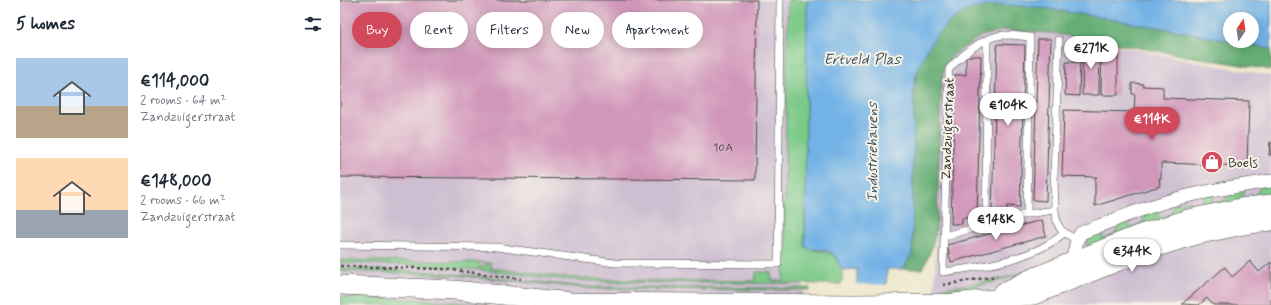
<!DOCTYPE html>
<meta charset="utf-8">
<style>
:root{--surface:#fff;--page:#f6f6f7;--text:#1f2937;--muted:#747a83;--accent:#d1495b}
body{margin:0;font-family:Mynerve,sans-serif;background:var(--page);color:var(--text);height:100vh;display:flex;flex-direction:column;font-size:15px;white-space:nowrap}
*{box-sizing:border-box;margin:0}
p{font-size:13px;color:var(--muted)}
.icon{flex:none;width:22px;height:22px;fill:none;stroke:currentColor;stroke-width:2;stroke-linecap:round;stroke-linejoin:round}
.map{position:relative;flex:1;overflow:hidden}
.sheet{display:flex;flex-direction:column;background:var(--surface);width:340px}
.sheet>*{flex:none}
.banner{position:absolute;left:12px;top:12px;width:380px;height:36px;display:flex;gap:8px}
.needle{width:26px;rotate:13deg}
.buttons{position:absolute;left:883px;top:12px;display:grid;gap:8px}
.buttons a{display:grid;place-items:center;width:36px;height:36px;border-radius:50%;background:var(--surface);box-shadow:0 2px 10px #0003;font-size:20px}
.price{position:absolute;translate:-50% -34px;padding:0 9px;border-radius:14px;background:#fff;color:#222;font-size:13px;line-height:26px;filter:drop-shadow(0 1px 2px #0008)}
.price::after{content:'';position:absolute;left:50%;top:24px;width:12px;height:9px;margin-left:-6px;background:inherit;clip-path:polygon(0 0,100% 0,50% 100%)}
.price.current{background:var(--accent);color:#fff}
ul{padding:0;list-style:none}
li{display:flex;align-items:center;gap:12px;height:100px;padding:0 16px}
li span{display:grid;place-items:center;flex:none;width:112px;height:80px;border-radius:0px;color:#555}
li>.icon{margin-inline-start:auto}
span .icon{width:48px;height:48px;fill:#fffc;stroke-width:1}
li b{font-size:17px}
h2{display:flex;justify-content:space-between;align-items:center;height:48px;padding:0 16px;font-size:17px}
.pill{padding:0 14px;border-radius:18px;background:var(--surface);box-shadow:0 2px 10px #0003;font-size:14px;line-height:36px}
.pill.current{background:var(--accent);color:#fff}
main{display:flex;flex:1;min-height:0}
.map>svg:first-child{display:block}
.industrial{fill:#cebed1}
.green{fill:#7cc988;stroke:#547a5a}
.forest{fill:#65ad74;stroke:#486c50}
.water{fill:#72b2e6;stroke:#4e6e88}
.pier{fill:#ede7cb}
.building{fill:#d197bb}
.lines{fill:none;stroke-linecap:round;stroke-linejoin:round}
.lane-casing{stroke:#484743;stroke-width:8}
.street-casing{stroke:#484743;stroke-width:14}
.secondary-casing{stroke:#484743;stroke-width:20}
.path{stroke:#484743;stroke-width:2.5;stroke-dasharray:3 3;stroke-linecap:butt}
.lane{stroke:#fff;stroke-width:7}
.street{stroke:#fff;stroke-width:13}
.secondary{stroke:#fff;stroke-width:19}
.labels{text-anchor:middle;stroke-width:4;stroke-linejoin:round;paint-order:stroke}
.number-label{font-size:12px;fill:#54464f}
.street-label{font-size:14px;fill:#2b2b2b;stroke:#f7f3e8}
.poi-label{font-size:14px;fill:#2b2b2b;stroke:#f7f3e8;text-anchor:start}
.water-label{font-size:15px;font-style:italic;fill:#405463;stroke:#f7f3e8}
</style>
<main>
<section class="sheet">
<h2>5 homes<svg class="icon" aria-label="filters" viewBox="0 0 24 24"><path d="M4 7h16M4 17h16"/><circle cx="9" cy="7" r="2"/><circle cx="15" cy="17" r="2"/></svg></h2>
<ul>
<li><span style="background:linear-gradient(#a9c7e8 60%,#b9a48a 0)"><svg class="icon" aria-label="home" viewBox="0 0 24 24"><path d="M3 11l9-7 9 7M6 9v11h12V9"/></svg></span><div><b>€114,000</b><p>2 rooms · 64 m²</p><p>Zandzuigerstraat</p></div></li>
<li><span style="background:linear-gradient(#ffd9b3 65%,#9aa5b1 0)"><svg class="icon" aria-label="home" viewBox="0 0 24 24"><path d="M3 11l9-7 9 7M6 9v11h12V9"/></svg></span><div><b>€148,000</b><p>2 rooms · 66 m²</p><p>Zandzuigerstraat</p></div></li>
</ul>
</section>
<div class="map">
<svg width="931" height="305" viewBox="0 0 931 305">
<rect width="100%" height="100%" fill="#f7f3e8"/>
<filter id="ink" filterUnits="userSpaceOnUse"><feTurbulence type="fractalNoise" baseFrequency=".025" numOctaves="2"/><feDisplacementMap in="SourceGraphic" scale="8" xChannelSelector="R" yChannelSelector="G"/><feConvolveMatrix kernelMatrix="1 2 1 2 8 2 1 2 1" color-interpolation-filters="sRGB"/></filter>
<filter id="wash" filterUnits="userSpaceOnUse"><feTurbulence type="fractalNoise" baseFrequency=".012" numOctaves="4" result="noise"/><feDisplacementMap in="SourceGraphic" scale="16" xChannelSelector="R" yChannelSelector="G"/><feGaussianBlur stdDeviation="0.9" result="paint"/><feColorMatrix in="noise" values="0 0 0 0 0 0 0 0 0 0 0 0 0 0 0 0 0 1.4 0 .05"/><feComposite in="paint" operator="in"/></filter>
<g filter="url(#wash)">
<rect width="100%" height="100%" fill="#ede7cb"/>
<path class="industrial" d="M0,0H489L462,305H0Z
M663,30L711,33L931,76V305H594L601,85L604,67L614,54L628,43L641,36Z"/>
<path class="green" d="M448,0H467L465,246C479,256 501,245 503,273C504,279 501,279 501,284L263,282L218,279L140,270L141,266H147V263L139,262V270L75,265L0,263V260L138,262L151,263V268C181,271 213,277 244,278C301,282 359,280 415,281L416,272H431L432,281H443Z
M931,184L929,192L931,196L746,247L749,235L765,230L762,238L764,239L775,234L780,222L792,219L789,226L791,228L802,223L808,211L820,209L817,216L818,218L830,214L836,203L849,201L847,210L859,206L865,195H875L872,201L873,203L885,201L892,190L905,189L902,198L914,196L922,185Z
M721,255L724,257C681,275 647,288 600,290L601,288C636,284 692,276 721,255Z
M0,268L95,272L251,287L470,288V290L254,289L111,275L0,271Z
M0,297L81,299L148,305H0Z"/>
<path class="forest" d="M673,3L813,26L931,49V70L711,33L663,30L641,36L614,54L604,66L601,85L597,222C595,240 591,254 582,269H563L572,254L573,95C576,60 597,24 630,9C644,3 659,3 673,3Z"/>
<path class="water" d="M467,0H931V49L890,41H912V19H890V41C842,31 794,23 746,15C709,9 668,0 632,9C601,20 582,53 574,83L572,254L563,269H547L546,305H517V269L503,270C498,265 498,256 490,252C482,248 473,252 465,246Z"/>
<path class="pier" d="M515,284L549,285L548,305H515Z"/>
<g id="blocks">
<path class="building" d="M0,0H417L415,180L0,177Z
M698,39H711L706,201L693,200Z
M657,44L685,45L680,207L667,206V213L652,212Z
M743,46H760L759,95H742Z
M762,46L778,47V95H761Z
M626,56H641L637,218H622V224H611L615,75H626Z
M726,62H740L739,96L725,95Z
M792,83L803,84V86L823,87V98L909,101L907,166L821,163V179L819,178L820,186L755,206V179L757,177L722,176L724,110L794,112L795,94H792Z
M930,142H931V155H929Z
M702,220L706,236L611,262L607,245Z
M910,261L919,272L931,262V305H873L867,298L859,305L842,304L885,267L892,277Z"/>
</g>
</g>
<g filter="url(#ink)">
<use href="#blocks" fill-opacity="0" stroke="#484743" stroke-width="1"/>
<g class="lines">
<g class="lane-casing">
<path id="lane" d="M715,210L714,176L719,40
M687,214L690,37C682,36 673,35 665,35C643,36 622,55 609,69L603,272C641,267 695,259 724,233
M646,225L647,41
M604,236L687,214L715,210C717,229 720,231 737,240
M0,245L156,247L275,263L438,264L440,0"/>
</g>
<g class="street-casing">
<path id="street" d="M732,263L737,240L741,233C777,219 814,203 852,195C878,189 904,185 931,181"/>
</g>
<g class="secondary-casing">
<path id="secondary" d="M0,285L114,290L230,302L514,304L613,303L694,295L804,251L856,235L903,225L931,221
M662,293L690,279L798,235L848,219L900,208L931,204"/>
</g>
<path class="path" d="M0,266L106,269L181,279
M603,285L657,276"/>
<use href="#lane" class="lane"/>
<use href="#street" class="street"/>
<use href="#secondary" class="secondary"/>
</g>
</g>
<defs>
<g id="shop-disc" transform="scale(1.15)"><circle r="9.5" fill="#d1495b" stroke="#f7f3e8"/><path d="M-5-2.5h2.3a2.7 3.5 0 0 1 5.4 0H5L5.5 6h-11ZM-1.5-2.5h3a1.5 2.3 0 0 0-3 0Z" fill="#fff"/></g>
</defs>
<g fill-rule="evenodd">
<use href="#shop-disc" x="872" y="162"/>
</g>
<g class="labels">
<g class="number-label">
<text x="383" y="151">10A</text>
</g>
<g class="street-label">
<text transform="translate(607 129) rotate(-88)" y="5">Zandzuigerstraat</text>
</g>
<g class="poi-label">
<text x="888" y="167">Boels</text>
</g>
<g class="water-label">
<text x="522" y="64">Ertveld Plas</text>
<text transform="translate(532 152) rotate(-90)" y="5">Industriehavens</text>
</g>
</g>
</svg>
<div class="buttons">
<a><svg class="needle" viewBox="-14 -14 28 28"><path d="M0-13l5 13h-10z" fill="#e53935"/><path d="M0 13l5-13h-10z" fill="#747a83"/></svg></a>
</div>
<b class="price" style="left:751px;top:70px">€271K</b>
<b class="price" style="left:668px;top:127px">€104K</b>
<b class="price current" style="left:812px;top:141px">€114K</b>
<b class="price" style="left:656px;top:241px">€148K</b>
<b class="price" style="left:792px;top:273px">€344K</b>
<div class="banner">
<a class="pill current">Buy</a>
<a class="pill">Rent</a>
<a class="pill">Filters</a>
<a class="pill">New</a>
<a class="pill">Apartment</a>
</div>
</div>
</main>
